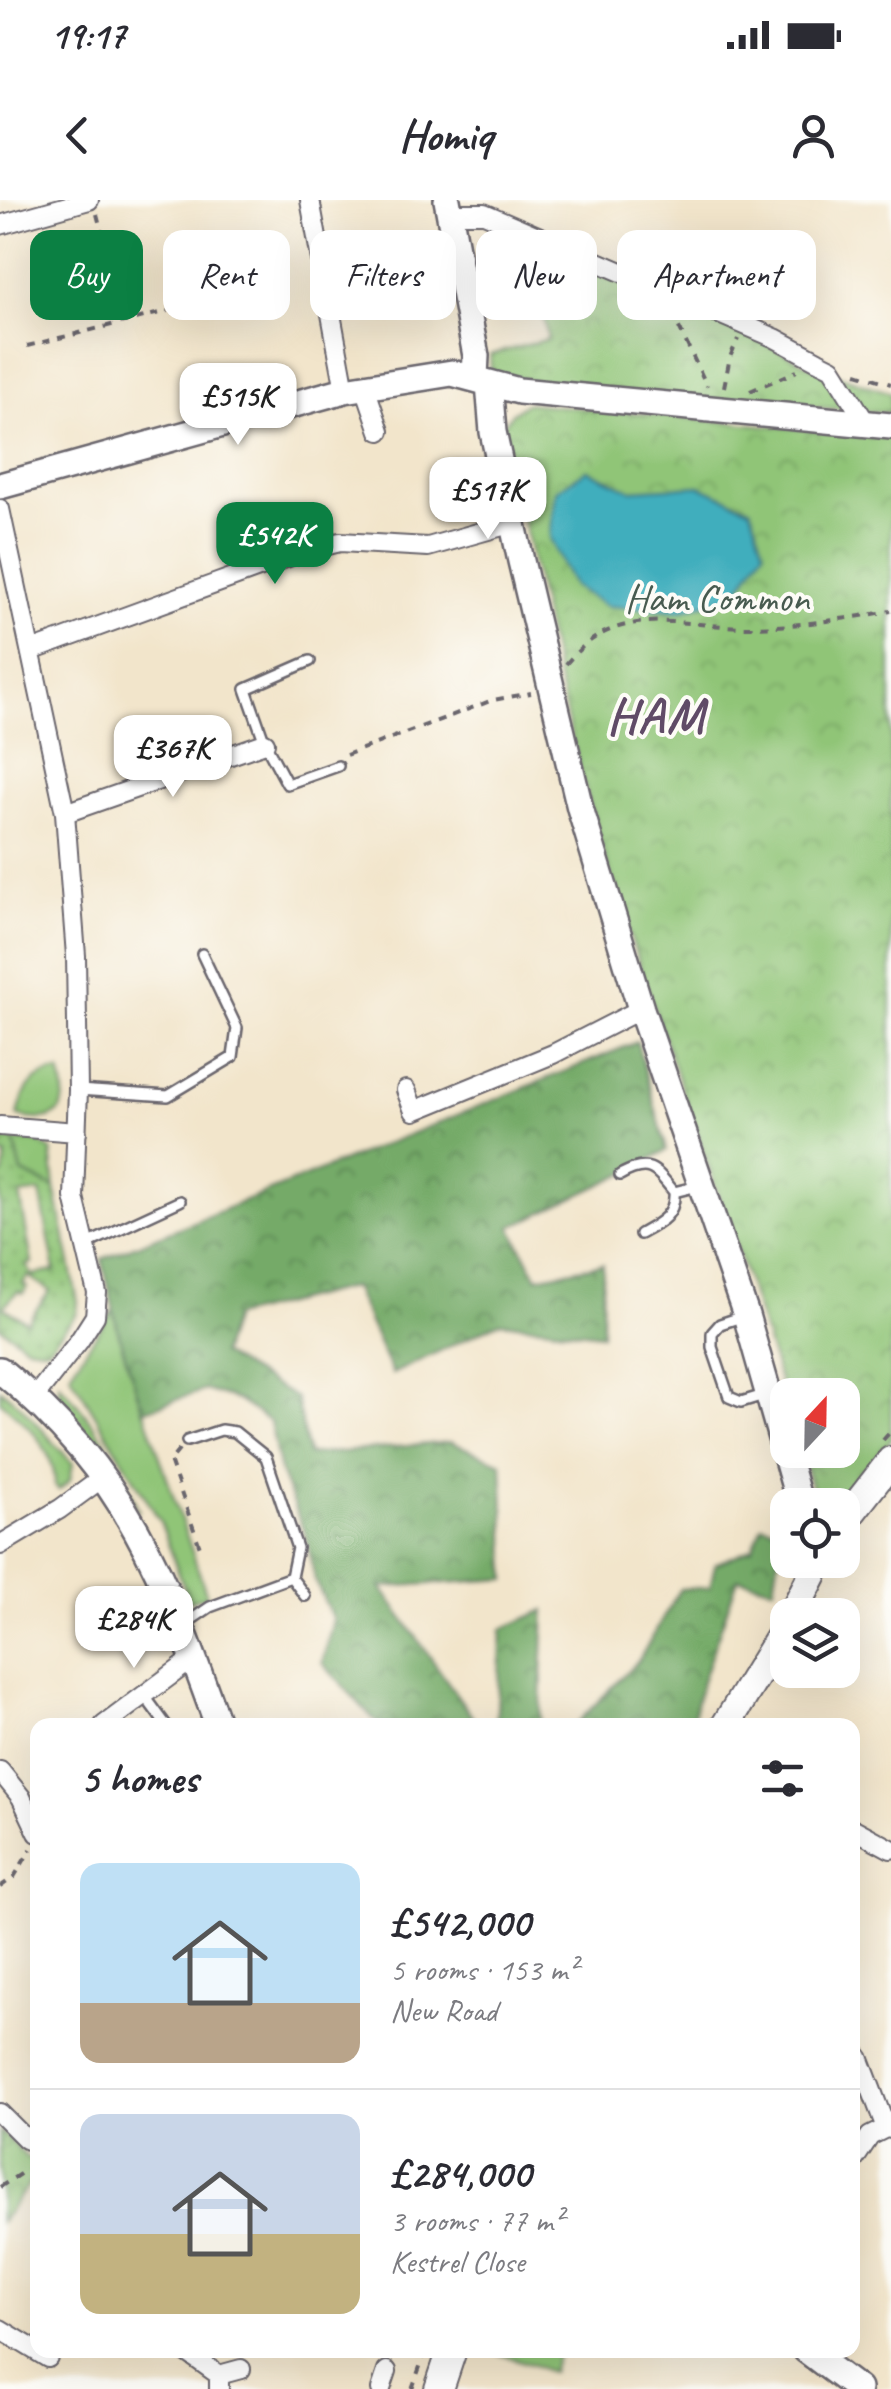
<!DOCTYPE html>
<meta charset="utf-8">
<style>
:root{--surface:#fff;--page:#f7f7f7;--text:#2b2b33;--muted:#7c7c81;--line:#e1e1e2;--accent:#0b8043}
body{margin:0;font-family:Caveat,sans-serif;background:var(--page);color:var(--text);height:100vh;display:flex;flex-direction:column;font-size:38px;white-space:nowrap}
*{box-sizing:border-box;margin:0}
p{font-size:32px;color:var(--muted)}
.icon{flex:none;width:55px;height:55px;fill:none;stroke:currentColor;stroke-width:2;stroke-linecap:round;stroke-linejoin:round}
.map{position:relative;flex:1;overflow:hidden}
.panel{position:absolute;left:30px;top:1518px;width:830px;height:640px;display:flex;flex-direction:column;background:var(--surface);border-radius:20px;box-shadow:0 10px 40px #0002}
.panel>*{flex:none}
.guide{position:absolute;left:30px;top:30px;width:832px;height:90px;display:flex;gap:20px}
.needle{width:65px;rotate:22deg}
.buttons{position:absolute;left:770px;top:1178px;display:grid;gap:20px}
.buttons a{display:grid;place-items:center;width:90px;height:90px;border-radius:20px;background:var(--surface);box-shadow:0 10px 40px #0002;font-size:50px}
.price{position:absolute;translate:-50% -85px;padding:0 22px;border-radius:20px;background:#fff;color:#222;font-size:32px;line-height:65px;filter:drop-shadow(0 2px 5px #0008)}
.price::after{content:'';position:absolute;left:50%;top:60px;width:30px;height:22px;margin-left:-15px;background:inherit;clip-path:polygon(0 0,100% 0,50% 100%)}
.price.on{background:var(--accent);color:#fff}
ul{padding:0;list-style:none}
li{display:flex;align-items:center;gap:30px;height:250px;padding:0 50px}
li+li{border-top:2px solid var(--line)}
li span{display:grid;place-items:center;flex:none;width:280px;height:200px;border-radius:20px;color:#555}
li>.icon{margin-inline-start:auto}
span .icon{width:120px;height:120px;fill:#fffc;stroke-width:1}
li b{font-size:42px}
h2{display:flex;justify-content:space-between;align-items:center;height:120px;padding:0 50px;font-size:42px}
.tag{padding:0 35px;border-radius:20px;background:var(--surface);box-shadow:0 10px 40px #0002;font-size:35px;line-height:90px}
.tag.on{background:var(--accent);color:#fff}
.status{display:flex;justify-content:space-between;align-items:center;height:70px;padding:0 50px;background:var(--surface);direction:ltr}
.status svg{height:28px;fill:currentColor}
header{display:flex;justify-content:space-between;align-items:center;height:130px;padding:0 50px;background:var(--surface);font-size:45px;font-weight:600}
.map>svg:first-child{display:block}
.grass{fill:#90c577;stroke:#597459;stroke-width:2.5}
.forest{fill:url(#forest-crowns);stroke:#4b6652;stroke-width:2.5}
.park{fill:url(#park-crowns);stroke:#597459;stroke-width:2.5}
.garden{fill:url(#garden-dots);stroke:#597459;stroke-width:2.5;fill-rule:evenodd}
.water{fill:#40aebd;stroke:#31687c;stroke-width:2.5}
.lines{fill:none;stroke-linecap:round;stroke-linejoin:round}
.lane-casing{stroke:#6b666d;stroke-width:14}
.street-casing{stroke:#6b666d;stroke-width:22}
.secondary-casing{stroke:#6b666d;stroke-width:30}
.primary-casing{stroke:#6b666d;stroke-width:32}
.path{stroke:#6b666d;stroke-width:4;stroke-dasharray:8 8;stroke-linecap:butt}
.lane{stroke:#fff;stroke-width:9}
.street{stroke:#fff;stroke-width:18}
.secondary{stroke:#fff;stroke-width:25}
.primary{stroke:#fff;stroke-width:28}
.labels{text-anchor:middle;stroke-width:8;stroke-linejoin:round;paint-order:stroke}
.park-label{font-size:40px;fill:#485b50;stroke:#fdfcf7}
.district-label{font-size:50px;font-weight:bold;letter-spacing:2.5px;fill:#604b67;stroke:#fdfcf7}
</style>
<div class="status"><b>19:17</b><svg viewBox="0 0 49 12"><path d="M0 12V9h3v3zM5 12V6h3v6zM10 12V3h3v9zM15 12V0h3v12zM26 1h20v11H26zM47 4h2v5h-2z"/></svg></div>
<header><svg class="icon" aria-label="back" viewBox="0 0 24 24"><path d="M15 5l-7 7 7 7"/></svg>Homiq<svg class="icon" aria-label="person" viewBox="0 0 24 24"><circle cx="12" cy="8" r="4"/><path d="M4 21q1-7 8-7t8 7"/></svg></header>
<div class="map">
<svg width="891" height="2189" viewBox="0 0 891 2189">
<defs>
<pattern id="forest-crowns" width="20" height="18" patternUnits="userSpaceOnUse" patternTransform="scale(2.5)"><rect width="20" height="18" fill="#74aa68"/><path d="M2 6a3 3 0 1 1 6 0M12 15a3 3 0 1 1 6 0" fill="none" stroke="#5f8a57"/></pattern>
<pattern id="park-crowns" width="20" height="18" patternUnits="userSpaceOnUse" patternTransform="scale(2.5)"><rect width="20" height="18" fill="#90c577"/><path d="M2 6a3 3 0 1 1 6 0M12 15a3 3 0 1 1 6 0" fill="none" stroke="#7ca968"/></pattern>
<pattern id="garden-dots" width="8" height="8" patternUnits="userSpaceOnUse" patternTransform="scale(2.5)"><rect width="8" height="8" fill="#90c577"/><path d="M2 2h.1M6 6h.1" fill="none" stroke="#7ca968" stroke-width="1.8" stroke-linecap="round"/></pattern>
</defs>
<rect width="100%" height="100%" fill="#fdfcf7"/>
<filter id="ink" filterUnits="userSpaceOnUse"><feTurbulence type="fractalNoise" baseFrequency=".01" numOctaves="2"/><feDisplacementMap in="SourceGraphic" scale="20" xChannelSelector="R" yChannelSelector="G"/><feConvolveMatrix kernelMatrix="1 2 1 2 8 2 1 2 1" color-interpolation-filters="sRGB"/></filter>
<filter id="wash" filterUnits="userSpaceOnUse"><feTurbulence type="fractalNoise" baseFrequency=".0048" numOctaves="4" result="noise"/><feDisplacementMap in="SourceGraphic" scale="40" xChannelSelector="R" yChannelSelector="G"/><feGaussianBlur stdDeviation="2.25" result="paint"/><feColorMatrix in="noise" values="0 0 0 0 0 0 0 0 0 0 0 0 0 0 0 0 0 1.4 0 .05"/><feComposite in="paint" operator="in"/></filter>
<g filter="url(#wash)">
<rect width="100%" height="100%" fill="#f2e5cb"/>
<path class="grass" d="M60,872C72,911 57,926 18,916C23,890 32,874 60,872Z
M14,940L36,941L51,950L55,988L22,973Z
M113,1110L120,1139L207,1396L189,1401L160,1321L70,1173Z
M59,1183C94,1219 121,1265 139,1312L80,1221L59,1197Z
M0,1189L21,1206L73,1264L70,1280L59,1290L55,1286C55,1248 27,1224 0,1201Z"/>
<path class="forest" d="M637,842L667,950L634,969L511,1027L537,1077L603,1064L602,1134L500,1122L392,1174L353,1087L233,1117L221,1154L296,1198L308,1255L451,1242L502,1263L507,1379L381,1387L478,1525H379L322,1463L333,1420L315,1380L307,1339L280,1272L270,1222L237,1200L205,1190L143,1211L120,1139L102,1059Z
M762,1325L779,1329L778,1362L774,1388L738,1378L701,1484L691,1525H575L639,1460L680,1389L710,1387L715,1364L753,1348Z
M545,1410L540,1525H496L502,1429Z"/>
<path class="park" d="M527,39L644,93L758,139L808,165L891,193V213L566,189L491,172L490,155L548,139Z
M526,203L891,237V1239L840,1305H817L800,1250H842V1195H788L787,1207C723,990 635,778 577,558C548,449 528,336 503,226L512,213Z
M0,1931L28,1959L38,1963L37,1974L0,2022Z
M488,2150H558L551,2171Z"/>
<path class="garden" d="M0,939L14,940L22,973L55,988L78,1102L77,1114L47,1149L27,1146L0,1127V975L4,974L6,955L0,954ZM40,992L55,1071L32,1075L27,1065L32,1063L20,995ZM28,1076L50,1091L27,1122L3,1107L18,1091L23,1094L27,1087L23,1084Z"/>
<path class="water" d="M587,270L631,290L700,286L751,309L764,350L736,395L680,411L606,406L573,386L550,338L556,290Z"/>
</g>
<g filter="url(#ink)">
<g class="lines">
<g class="lane-casing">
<path id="lane" d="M310,461L246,489L265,543L287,584L338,566
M78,890L168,896L233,857L237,828L202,754
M620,975C649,959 655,968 674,992L698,986
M640,1034C658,1024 676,1016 674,992
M85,1045L180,1001
M741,1117L720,1124L712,1133V1147L729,1197L741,1202L764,1195
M187,1241L221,1230L235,1232L266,1257L297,1348L291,1377
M185,1424L210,1407L291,1377L305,1396
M144,1495L166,1525"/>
</g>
<g class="street-casing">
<path id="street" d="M310,0L345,190
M450,13H484L775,138L818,161L832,168L866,223
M0,25L89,0
M365,187L380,231
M0,309L65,613L76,756L78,890L74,997L97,1093L95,1116L79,1141L34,1198
M31,451L308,350L340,342L428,347L513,323
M65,613L265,543
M406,890L414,911L553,854L641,809
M0,926L77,932
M0,1345L60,1309L105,1276
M104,1525L194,1458
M0,1571L21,1597L38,1633
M852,1628L891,1649
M859,1857L886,1928
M0,1913L26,1939L38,1944
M852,1963L870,1936L886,1928L891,1929
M0,2129L48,2158
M184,2150L219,2175V2189
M219,2175L241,2169
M381,2189L387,2171"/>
</g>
<g class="secondary-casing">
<path id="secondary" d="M447,0L476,156L475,177
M489,183L493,232L521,361L580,608L641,809L746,1115L800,1305
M0,286L345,190L452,173L519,191L891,226
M0,1170C126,1272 165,1378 218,1525
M806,2150L858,2189"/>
</g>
<g class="primary-casing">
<path id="primary" d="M842,1324L891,1261
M792,1415L820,1360
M726,1525L788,1423
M439,2189L452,2150"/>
</g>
<path class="path" d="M97,14L125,121
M672,113L707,186
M27,146L168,111
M857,173L891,184
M724,187L730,157L738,139
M750,191L797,171
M566,464C616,402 678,426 745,427C795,427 843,419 891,411
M346,555L493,500L531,493
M883,1240L891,1231
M179,1250L170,1261L200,1347
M0,1687L14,1677L31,1649
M0,1987L38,1962
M412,2189L426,2150"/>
<use href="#lane" class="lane"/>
<use href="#street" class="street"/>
<use href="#secondary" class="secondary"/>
<use href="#primary" class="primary"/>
</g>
</g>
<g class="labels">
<g class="park-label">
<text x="717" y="411">Ham Common</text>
</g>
<g class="district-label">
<text x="656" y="532">HAM</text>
</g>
</g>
</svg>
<div class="buttons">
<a><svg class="needle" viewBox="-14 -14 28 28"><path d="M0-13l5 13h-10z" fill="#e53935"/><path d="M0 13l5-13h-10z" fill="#7c7c81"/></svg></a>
<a><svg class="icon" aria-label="locate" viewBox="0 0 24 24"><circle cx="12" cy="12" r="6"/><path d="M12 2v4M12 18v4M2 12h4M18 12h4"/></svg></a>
<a><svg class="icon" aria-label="layers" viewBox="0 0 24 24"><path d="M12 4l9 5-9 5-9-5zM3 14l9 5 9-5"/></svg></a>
</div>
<b class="price" style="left:238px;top:248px">£515K</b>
<b class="price" style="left:488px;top:342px">£517K</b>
<b class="price on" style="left:275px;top:387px">£542K</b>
<b class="price" style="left:173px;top:600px">£367K</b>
<b class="price" style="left:134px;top:1471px">£284K</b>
<div class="guide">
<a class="tag on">Buy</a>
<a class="tag">Rent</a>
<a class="tag">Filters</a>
<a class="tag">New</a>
<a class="tag">Apartment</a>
</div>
<section class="panel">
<h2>5 homes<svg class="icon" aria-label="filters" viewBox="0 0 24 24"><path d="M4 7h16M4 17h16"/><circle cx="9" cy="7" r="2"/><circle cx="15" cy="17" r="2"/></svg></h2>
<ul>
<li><span style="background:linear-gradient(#bfe0f5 70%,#b9a48a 0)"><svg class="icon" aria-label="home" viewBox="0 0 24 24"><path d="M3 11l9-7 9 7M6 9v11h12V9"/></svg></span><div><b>£542,000</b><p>5 rooms · 153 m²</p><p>New Road</p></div></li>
<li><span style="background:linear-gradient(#c9d6e8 60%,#c2b280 0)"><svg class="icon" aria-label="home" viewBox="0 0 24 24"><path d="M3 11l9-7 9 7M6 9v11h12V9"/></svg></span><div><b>£284,000</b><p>3 rooms · 77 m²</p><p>Kestrel Close</p></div></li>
</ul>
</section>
</div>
